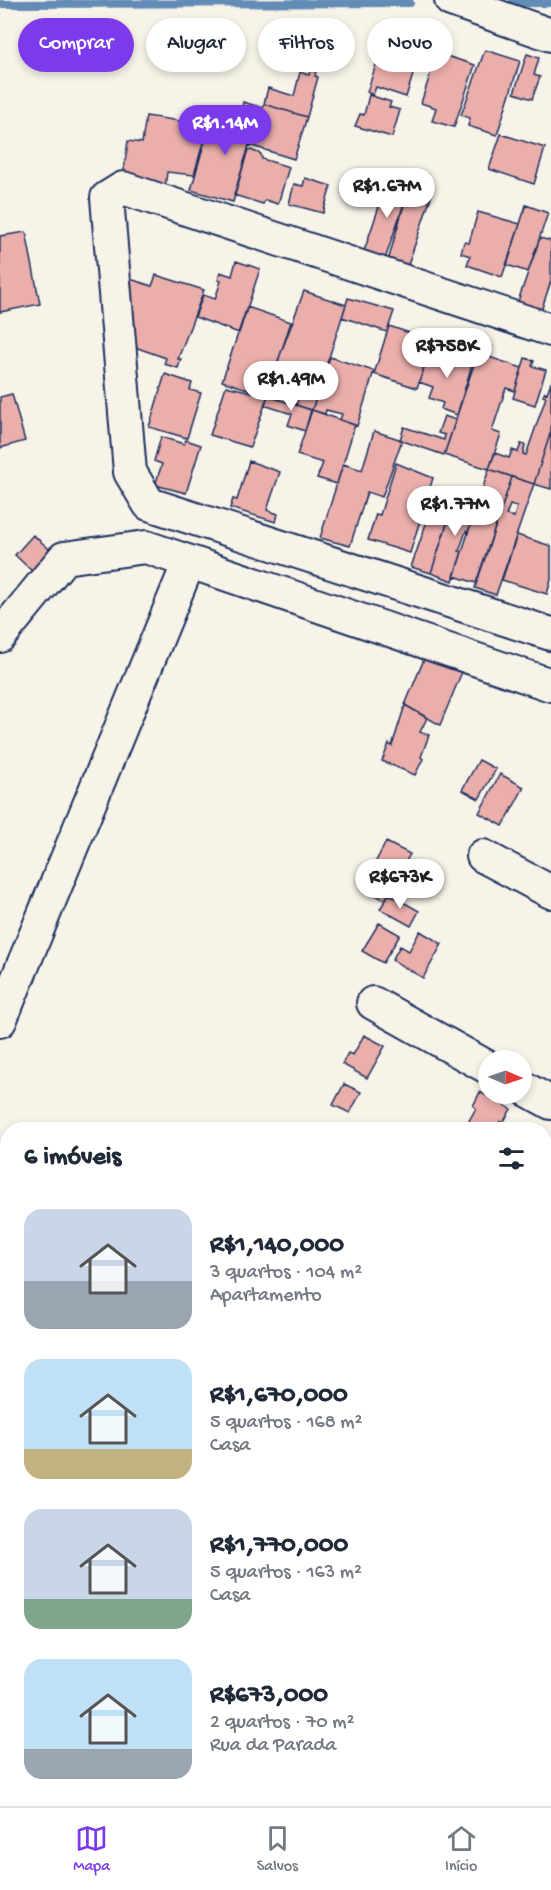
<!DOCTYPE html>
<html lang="pt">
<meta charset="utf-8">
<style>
:root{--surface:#fff;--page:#f6f6f7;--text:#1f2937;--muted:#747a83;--line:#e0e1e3;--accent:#7c3aed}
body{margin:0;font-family:"Gochi Hand",sans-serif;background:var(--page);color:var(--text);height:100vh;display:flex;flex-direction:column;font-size:22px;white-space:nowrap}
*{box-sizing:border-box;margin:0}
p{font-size:20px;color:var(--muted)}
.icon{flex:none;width:33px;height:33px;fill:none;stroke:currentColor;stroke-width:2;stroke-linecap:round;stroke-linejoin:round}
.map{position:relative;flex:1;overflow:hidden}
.side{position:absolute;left:0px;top:1122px;width:552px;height:684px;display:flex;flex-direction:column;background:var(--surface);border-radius:24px 24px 0 0;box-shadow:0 3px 9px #0003}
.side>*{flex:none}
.top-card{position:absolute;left:18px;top:18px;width:516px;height:54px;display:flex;gap:12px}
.needle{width:39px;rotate:92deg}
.tools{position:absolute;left:478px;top:1050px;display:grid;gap:12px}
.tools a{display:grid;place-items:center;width:54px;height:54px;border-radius:50%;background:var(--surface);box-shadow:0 3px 9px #0003;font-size:30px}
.price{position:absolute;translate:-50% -51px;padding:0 14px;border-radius:21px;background:#fff;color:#222;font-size:20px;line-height:39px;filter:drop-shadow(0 2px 3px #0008)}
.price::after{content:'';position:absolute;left:50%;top:36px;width:18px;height:14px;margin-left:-9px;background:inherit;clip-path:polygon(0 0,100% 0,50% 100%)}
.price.selected{background:var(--accent);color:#fff}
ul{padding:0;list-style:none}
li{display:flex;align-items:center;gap:18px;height:150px;padding:0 24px}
li span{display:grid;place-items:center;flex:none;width:168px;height:120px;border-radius:18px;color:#555}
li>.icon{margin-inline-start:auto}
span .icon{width:72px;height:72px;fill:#fffc;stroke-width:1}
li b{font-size:26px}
h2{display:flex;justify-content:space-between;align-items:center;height:72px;padding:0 24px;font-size:26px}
.tag{padding:0 21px;border-radius:27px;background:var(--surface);box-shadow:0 3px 9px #0003;font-size:21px;line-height:54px}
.tag.selected{background:var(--accent);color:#fff}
.menu{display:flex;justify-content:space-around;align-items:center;height:84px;border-top:2px solid var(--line);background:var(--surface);font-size:16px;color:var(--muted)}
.menu a{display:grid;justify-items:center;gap:3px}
.menu .selected{color:var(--accent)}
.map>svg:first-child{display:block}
.green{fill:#bee9a6;stroke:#6c8c82;stroke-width:1.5}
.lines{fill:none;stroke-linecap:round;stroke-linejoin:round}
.stream{stroke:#628bb6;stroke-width:8}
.building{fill:#eaaeab;stroke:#1b2f5e;stroke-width:1.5;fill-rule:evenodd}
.street-casing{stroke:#1b2f5e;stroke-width:36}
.street{stroke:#f7f3e8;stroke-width:32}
</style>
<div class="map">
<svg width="551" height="1806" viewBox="0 0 551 1806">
<rect width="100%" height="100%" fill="#f7f3e8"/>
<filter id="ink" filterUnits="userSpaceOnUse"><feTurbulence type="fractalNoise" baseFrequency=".0167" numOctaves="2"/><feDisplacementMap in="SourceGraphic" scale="12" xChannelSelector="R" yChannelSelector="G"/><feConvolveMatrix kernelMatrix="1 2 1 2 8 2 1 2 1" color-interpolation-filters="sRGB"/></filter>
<g filter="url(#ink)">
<path class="green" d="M551,1631V1806H458L460,1799L544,1798V1635Z"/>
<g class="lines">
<path class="stream" d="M512,3H551
M0,4L410,3
M544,1656L551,1637
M491,1806L493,1798"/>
</g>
<path class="building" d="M387,31L423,42L406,97L376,87L373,95L367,92Z
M485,50L520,61L497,135L468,126L470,118L461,115Z
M437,53L475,65L454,127L432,121L436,108L421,103Z
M527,54L539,58L534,75L540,77L532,99L514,93Z
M310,70L316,72L315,76L318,77L307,117L264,104L268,88L294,96L300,72L309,75Z
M369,95L391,102L389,107L400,110L392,137L355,126L360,114L364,115Z
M243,102L260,107L233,202L191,190L211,119L239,127Z
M264,104L307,117L294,159L249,145L251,138L261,141L262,138L254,135Z
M146,116L208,125L194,175L167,172L165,189L123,176L128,141L142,143Z
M501,134L545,148L534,184L489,169Z
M248,149L261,154L262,159L289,167L278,204L265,200L263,204L234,195Z
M395,177L411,183L385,259L364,251L385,189L390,191Z
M305,178L331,186L323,213L289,204L294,184L303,186Z
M409,187L432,194L407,268L388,261Z
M526,205L548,213L528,272L507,265Z
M478,212L520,224L502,277L467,265L470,256L461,253L464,242L469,243Z
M26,232L40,304L0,312V236Z
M540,238L551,241V281L541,311L517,304Z
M236,261L260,269L239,333L195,317L203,295L215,299L221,281L218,280L220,272L232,276Z
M156,275L204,290L178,359H181L178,368L164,364L166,358L129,345L124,277L152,286Z
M304,291L346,305L312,410L296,405L305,376L276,366Z
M348,298L394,311L387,332L342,317Z
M247,307L291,322L267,395L222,381Z
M389,326L433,341L417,388L374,374Z
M481,343L492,346L489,357L522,368L515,391L506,388L492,431L501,434L489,469L444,455Z
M431,348L473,361L457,415L441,409L443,403L429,398L433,387L419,382Z
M330,357L374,371L357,426L340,420L342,414L326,410L325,414L312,410Z
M525,358L534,361L532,366L546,370L535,405L513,398Z
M165,374L192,383L190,390L201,393L187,438L149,427Z
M551,382V431L534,484L489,469L495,453L509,458L512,450L518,452L521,444L525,445L523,454L526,455L546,397L543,396L545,392L547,393Z
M226,386L268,396L250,447L210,435Z
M12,394L25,441L0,448V397Z
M268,396L311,410L305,431L288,425L292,414L264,405Z
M312,410L355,425L337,484L317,478L323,463L297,455Z
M444,416L456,420L444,455L400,440L404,427L444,440L445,435L438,433Z
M374,431L402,440L382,497L367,492L350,546L320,538L343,464L362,470Z
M551,431V489L534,484Z
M161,437L184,444L186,440L201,445L186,493L155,485L162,464L154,461Z
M249,461L280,472L267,510L278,514L276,522L230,508L233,499L237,500Z
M396,463L433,478L410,553L368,540L376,514L380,515Z
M489,469L512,477L476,583L454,576Z
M512,477L534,484L496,595L475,588ZM510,505L517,507L514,517L506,515Z
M457,494L479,500L468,532L466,531L459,551L462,552L453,581L431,573Z
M434,501L452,508L431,573L411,567Z
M33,535L54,553L36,575L15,555Z
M517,535L551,546V580L547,594L502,580Z
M427,652L464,667L440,725L405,705Z
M405,705L427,718L420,732L429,735L421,757L423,759L415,775L382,761L389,744L392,746Z
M479,760L496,769L479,799L462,790Z
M500,774L524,787L503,826L479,813Z
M386,842L410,854L385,900L362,888Z
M389,894L419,911L411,926L380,909Z
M379,923L400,935L383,963L362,951Z
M420,931L442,944L423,978L392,960L400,946L409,951Z
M364,1035L385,1046L367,1078L342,1064L348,1053L353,1055Z
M344,1084L361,1092L350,1113L333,1105Z
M480,1092L511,1109L503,1123L500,1121L496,1130H464L476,1108L473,1106Z"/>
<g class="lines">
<g class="street-casing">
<path id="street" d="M451,0L551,35
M551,330L123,188L107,198L130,472L149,504L551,634
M0,636L64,558L146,547L551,685
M483,856L551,892
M373,1003L489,1068
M0,1021L189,562
M522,1087L551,1103
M0,1275L8,1293
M114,1806L116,1798"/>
</g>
<use href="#street" class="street"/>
</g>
</g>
</svg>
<div class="tools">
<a><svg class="needle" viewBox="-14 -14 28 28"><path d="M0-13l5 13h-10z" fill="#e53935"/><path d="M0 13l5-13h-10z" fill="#747a83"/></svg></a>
</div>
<b class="price selected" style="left:225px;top:156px">R$1.14M</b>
<b class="price" style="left:387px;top:219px">R$1.67M</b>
<b class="price" style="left:447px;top:379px">R$758K</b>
<b class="price" style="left:291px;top:412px">R$1.49M</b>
<b class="price" style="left:455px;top:537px">R$1.77M</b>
<b class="price" style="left:400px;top:910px">R$673K</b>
<div class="top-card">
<a class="tag selected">Comprar</a>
<a class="tag">Alugar</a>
<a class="tag">Filtros</a>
<a class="tag">Novo</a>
</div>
<section class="side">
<h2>6 imóveis<svg class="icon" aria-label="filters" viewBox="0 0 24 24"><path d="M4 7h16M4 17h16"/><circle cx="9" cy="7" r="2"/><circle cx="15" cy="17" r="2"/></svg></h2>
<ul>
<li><span style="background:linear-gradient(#c9d6e8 60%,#9aa5b1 0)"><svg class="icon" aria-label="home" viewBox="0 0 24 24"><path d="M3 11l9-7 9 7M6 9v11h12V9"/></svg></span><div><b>R$1,140,000</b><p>3 quartos · 104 m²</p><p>Apartamento</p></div></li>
<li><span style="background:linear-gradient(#bfe0f5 75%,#c2b280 0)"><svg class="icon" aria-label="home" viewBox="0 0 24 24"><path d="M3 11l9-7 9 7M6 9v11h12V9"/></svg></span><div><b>R$1,670,000</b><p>5 quartos · 168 m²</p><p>Casa</p></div></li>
<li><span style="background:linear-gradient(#c9d6e8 75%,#7fa58c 0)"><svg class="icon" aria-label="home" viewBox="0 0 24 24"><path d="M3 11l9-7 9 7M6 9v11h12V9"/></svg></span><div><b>R$1,770,000</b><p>5 quartos · 163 m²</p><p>Casa</p></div></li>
<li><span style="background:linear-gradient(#bfe0f5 75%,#9aa5b1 0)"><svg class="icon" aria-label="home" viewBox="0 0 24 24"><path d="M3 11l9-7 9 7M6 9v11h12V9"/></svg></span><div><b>R$673,000</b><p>2 quartos · 70 m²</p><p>Rua da Parada</p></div></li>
</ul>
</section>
</div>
<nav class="menu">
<a class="selected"><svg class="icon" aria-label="map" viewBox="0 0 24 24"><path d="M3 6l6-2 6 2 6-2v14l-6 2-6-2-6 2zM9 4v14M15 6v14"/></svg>Mapa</a>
<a><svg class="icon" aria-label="saved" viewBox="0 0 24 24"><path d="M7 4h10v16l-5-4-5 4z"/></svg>Salvos</a>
<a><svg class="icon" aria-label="home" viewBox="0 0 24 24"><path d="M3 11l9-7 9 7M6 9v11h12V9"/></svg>Início</a>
</nav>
